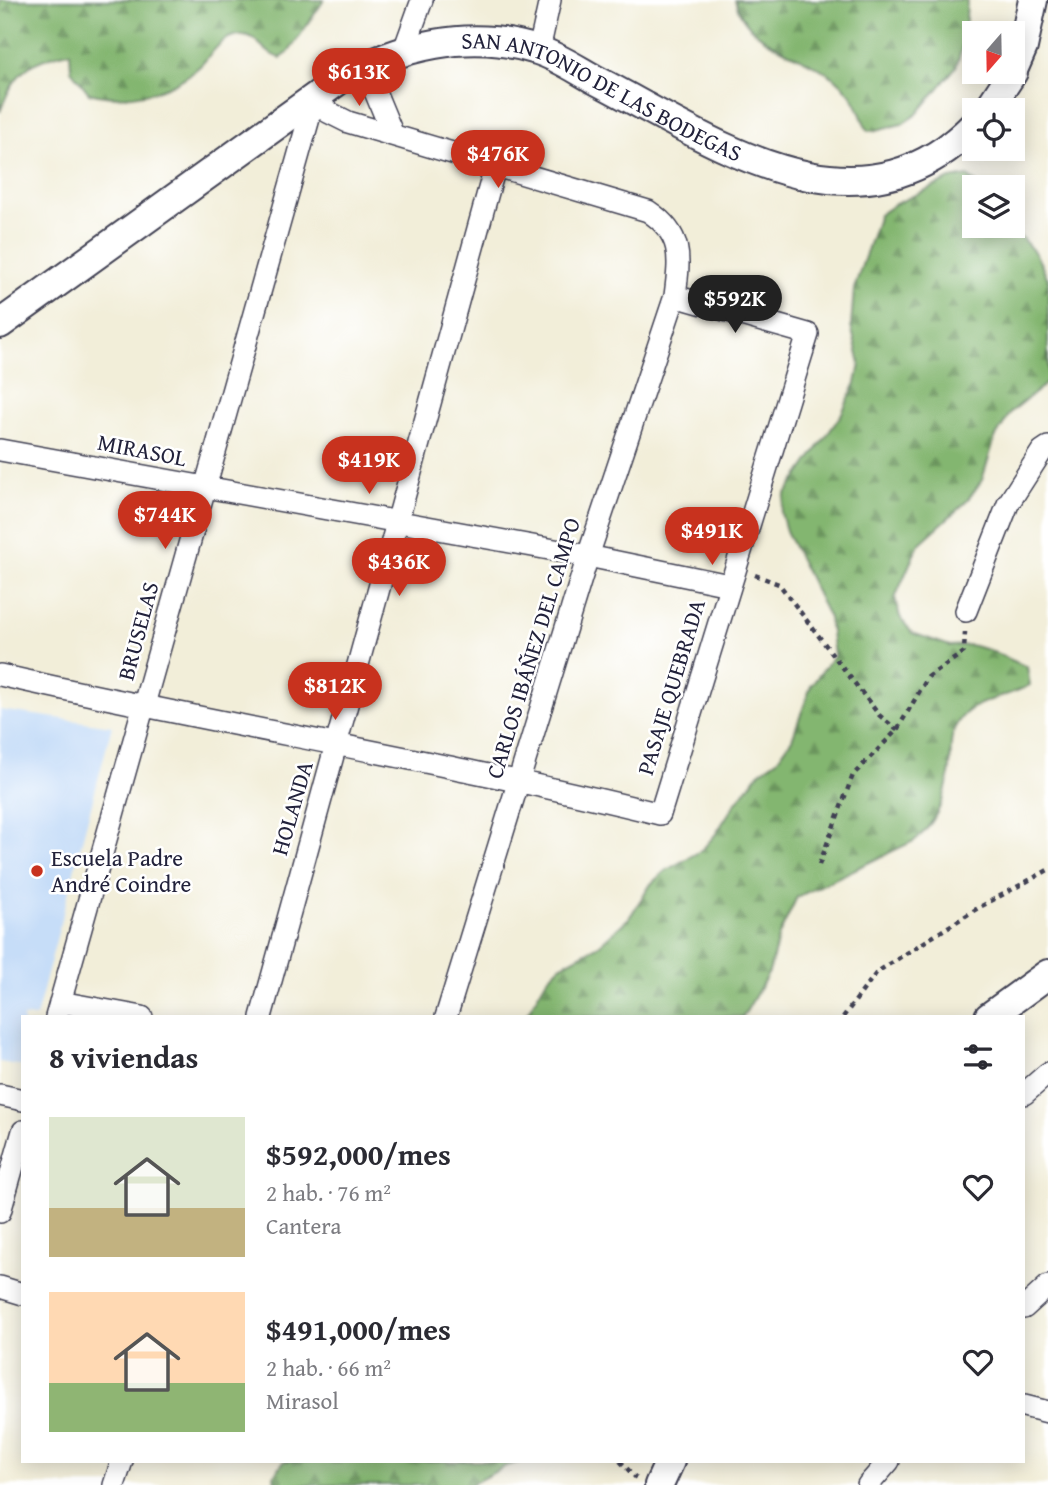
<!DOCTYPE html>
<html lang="es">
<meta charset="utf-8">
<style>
:root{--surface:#fff;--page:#f7f7f7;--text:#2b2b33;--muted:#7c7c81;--accent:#c8321e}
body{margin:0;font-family:"Gentium Book Plus",serif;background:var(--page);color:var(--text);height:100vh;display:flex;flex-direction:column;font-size:26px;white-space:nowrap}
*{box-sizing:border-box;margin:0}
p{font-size:23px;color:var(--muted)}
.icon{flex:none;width:38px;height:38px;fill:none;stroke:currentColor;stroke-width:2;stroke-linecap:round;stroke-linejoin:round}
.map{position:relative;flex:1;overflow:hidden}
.details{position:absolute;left:21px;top:1015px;width:1004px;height:448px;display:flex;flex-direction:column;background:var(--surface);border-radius:0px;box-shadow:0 4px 18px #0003}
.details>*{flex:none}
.needle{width:46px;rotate:200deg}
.fabs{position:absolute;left:962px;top:21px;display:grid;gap:14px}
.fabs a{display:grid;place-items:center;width:63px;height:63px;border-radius:0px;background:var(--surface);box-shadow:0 4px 18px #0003;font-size:35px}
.price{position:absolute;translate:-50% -60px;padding:0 16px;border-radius:24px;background:var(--accent);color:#fff;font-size:23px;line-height:46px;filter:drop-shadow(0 2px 4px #0008)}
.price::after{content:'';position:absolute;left:50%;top:42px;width:21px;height:16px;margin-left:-10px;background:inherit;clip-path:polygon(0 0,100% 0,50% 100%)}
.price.current{background:#222;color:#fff}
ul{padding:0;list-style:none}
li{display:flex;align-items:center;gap:21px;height:175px;padding:0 28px}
li span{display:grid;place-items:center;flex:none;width:196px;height:140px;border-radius:0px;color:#555}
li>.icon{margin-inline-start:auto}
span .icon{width:84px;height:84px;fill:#fffc;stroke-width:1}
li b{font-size:30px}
h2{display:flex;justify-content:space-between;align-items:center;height:84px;padding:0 28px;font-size:30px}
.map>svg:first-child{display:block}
.built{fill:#c6ddf8}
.forest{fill:url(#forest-firs);stroke:#526c56;stroke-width:2}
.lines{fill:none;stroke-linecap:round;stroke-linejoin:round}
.street-casing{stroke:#414153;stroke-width:24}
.secondary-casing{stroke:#414153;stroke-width:32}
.path{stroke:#414153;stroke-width:4.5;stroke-dasharray:5 5;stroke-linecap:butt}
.street{stroke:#fff;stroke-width:21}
.secondary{stroke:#fff;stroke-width:28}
.poi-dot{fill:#c8321e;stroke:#fff;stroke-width:2.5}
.labels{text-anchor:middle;stroke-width:5;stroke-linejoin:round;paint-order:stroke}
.street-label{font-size:23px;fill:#22223b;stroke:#fff}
.poi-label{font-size:23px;fill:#22223b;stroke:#fff;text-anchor:start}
</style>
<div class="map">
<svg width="1048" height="1485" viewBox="0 0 1048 1485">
<defs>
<pattern id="forest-firs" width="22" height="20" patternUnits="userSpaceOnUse" patternTransform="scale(1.75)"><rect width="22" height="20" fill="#83b670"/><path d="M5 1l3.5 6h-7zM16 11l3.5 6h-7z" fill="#6b945d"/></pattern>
</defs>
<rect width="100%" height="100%" fill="#fff"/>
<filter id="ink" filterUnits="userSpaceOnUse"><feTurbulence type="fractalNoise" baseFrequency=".0143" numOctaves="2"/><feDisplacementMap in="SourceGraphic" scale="14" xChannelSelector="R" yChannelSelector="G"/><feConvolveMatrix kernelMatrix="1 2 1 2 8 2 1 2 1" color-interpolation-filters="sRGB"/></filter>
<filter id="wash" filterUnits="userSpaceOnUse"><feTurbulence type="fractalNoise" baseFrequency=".00686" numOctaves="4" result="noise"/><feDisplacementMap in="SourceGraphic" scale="28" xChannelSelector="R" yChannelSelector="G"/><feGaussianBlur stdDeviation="1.57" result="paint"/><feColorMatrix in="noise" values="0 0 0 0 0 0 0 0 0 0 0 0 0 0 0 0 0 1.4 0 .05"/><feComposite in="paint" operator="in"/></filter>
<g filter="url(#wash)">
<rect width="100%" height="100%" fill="#f2eed9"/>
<path class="built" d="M0,710L112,726L36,1017H23V1066L0,1062Z"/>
<path class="forest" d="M0,0H324L288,53L281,58C265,56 257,34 241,35C222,35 212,54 200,66C170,93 127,103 89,93L71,70L70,52C29,60 14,72 0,112Z
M735,0H967L965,38L956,67L917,114L902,124L872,131L867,130C862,119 858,105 851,95C820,52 749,54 735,0Z
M968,176L981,187H975V226H1011L1036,254L1048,279V382L1011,412L995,438L982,480L967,501L918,545L895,598L900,617L912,633L950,646L970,645L989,650L1027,667L1030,685C1010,697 976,699 961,718C946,736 953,755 949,775C945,800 934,826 914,841L797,897L779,935L769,972L743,1017H525L547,979L560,966L599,945L629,918L651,884L665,871L702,850L715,835L736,802L761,771L777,760L792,739L811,686L834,655L829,618L786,531L781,513L785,495L841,415L856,383L860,364L851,326L854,289L879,215L895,204L950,179Z
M284,1461H524L506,1466L470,1485H275L274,1475Z"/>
</g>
<g filter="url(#ink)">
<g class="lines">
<g class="street-casing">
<path id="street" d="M404,50L422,0
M539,50L550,0
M364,65L393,135
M315,97L328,112L348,122L648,211C683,234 680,257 675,296L588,556L446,1017
M0,450L588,556L729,585
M966,611L1008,504L1042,451L1048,447
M0,675C219,725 441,760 660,814L808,334L675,296
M60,1002L142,1017
M56,1017L315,97
M261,1017L495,167
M1024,1094L1048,1073
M0,1095L23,1100
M0,1212L23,1131
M0,1287L23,1294
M1024,1308L1048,1286
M1024,1406L1048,1412
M114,1485L122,1461
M868,1485L889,1461"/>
</g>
<g class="secondary-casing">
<g id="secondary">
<path d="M1013,70L1023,47L1033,0"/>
<path d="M988,110L1013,72"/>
<path id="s1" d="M0,324L339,80C398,46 470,28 537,50C557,56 576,69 594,79C712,140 856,246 975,124"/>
<path d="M989,1017L1048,974"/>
<path d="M659,1485L670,1461"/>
</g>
</g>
<path class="path" d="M755,575L779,584L879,715L897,730
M819,865L853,775L897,730L928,677L964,652L965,632
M843,1017L877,972L978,908L1048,870
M620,1461L636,1478"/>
<use href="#street" class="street"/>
<use href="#secondary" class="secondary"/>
</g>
</g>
<circle class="poi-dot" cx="37" cy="871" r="7"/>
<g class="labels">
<g class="street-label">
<text dy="8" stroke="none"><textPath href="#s1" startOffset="700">SAN ANTONIO DE LAS BODEGAS</textPath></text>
<text transform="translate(142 450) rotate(11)" y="8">MIRASOL</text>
<text transform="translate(138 631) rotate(-75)" y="8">BRUSELAS</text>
<text transform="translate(533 648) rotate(-73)" y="8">CARLOS IBÁÑEZ DEL CAMPO</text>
<text transform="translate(671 687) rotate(-73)" y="8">PASAJE QUEBRADA</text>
<text transform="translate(292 808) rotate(-74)" y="8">HOLANDA</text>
</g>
<g class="poi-label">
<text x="51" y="866">Escuela Padre<tspan x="51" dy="26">André Coindre</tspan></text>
</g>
</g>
</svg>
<div class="fabs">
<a><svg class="needle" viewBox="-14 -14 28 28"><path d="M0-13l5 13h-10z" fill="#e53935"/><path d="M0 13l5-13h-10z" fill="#7c7c81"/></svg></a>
<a><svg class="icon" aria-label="locate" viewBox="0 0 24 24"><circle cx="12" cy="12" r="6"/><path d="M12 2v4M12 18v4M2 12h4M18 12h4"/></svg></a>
<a><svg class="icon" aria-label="layers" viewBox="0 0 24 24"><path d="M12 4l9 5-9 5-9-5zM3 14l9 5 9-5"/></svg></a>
</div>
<b class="price" style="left:359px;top:108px">$613K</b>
<b class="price" style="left:498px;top:190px">$476K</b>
<b class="price current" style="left:735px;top:335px">$592K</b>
<b class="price" style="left:369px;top:496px">$419K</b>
<b class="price" style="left:165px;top:551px">$744K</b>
<b class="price" style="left:712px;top:567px">$491K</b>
<b class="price" style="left:399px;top:598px">$436K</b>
<b class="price" style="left:335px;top:722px">$812K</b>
<section class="details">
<h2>8 viviendas<svg class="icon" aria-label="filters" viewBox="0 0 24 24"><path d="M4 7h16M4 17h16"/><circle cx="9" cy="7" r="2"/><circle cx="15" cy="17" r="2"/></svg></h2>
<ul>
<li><span style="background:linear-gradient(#dfe7d0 65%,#c2b280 0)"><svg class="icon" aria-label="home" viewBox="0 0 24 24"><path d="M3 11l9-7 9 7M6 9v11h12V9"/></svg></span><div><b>$592,000/mes</b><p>2 hab. · 76 m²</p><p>Cantera</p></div><svg class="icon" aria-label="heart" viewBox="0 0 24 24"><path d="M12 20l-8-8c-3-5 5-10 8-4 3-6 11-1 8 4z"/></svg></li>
<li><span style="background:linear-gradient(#ffd9b3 65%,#8fb573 0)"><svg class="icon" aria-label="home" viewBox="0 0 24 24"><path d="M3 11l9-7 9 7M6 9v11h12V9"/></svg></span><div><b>$491,000/mes</b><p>2 hab. · 66 m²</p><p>Mirasol</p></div><svg class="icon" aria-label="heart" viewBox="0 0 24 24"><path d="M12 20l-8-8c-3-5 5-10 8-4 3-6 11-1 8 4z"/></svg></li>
</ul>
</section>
</div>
